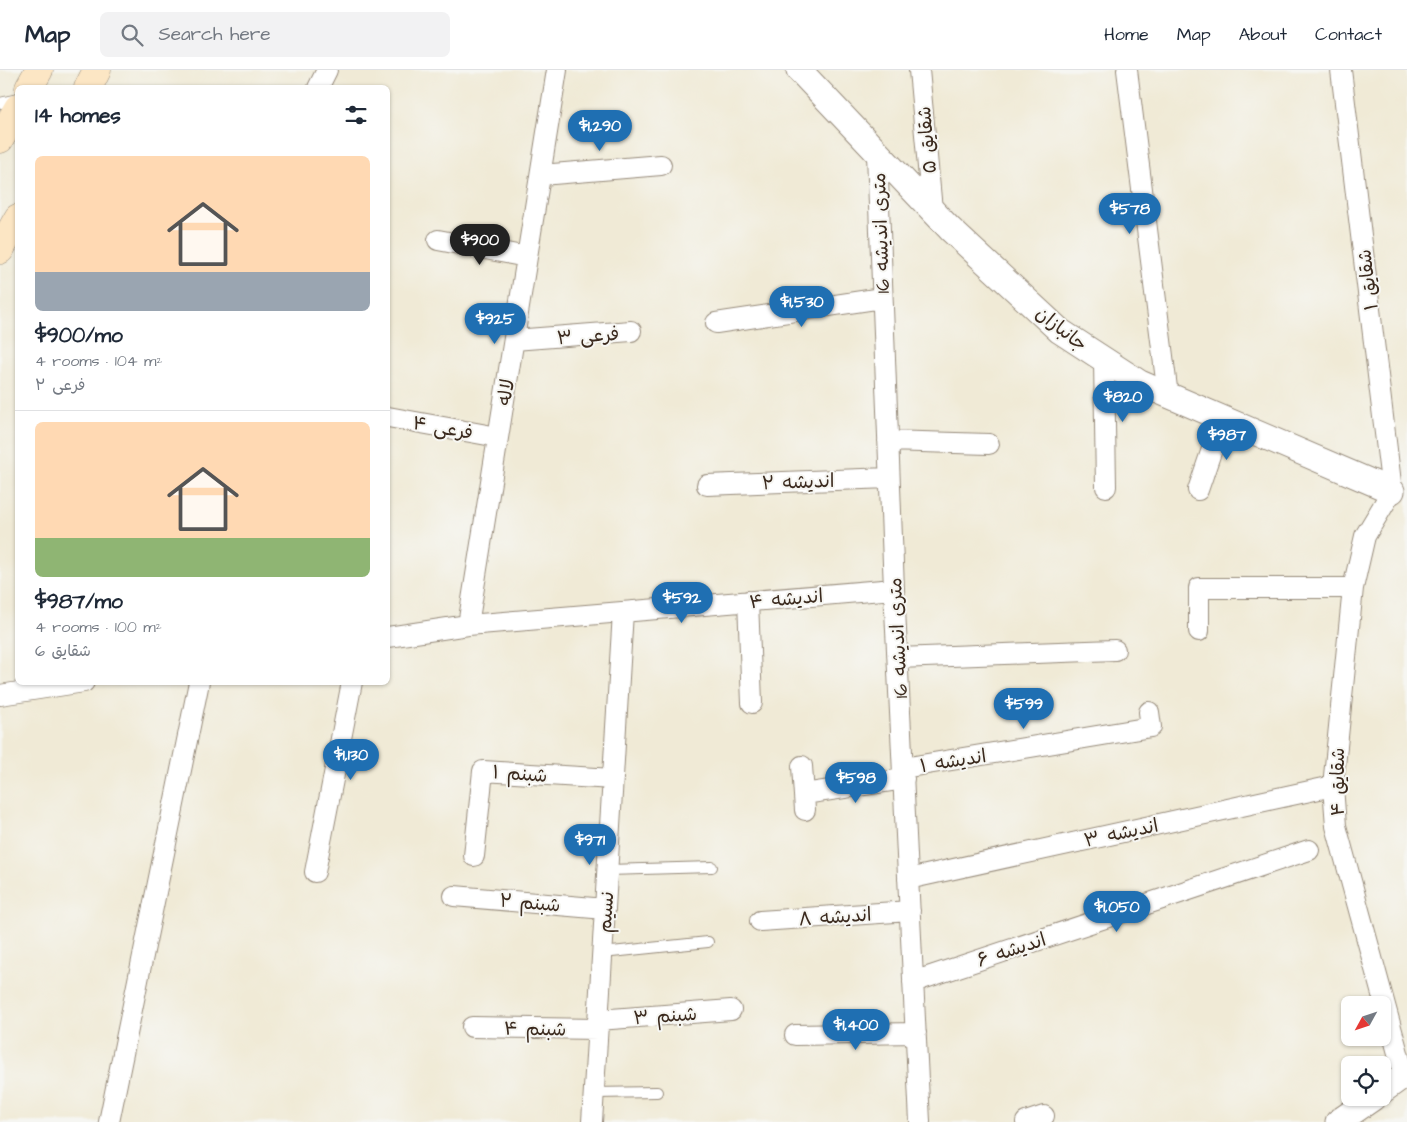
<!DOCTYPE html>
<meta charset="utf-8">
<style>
:root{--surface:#fff;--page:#f2f2f3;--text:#1f2937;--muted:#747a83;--line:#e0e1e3;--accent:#1f6fb2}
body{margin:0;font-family:"Architects Daughter","Playpen Sans Arabic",sans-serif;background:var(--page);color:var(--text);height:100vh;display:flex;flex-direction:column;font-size:19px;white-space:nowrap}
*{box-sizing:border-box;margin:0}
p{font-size:16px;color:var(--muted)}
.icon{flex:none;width:28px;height:28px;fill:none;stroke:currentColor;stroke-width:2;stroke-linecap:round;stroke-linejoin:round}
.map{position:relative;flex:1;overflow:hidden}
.sheet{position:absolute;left:15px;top:15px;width:375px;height:600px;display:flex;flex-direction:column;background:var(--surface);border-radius:8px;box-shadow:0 1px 4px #0004}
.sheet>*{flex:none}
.needle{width:32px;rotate:230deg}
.controls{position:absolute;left:1341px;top:926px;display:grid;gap:10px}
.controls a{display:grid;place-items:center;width:50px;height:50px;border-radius:8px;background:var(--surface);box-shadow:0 1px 4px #0004;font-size:25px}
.price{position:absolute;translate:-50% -42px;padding:0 11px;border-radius:18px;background:var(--accent);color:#fff;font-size:16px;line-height:32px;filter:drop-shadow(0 1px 2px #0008)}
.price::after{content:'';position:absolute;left:50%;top:30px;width:15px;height:11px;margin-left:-8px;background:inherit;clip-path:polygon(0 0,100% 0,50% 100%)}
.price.current{background:#222;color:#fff}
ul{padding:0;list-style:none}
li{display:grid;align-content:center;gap:10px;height:265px;padding:0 20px}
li+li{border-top:1px solid var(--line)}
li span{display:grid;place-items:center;height:155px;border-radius:8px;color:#555}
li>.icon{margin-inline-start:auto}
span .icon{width:90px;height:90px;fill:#fffc;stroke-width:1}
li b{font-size:21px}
h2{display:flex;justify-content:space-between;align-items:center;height:60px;padding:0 20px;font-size:21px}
header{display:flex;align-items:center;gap:30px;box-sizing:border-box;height:70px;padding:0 25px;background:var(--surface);border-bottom:1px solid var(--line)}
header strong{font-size:24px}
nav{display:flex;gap:28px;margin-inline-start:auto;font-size:18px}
.search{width:350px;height:45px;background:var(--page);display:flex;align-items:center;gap:12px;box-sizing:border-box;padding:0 18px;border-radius:8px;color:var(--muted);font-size:19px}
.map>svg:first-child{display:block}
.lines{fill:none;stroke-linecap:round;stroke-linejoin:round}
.service-casing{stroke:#968a7a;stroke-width:12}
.minor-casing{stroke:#968a7a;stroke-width:22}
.tertiary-casing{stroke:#968a7a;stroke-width:27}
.secondary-casing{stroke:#968a7a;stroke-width:29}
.service{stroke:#fff;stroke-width:10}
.minor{stroke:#fff;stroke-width:20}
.tertiary{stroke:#fff;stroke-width:25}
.secondary{stroke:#fce6c4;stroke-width:28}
.labels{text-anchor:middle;stroke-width:4;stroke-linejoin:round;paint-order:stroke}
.street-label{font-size:19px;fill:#3b2a1e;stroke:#f6f6f2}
</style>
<header>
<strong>Map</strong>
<div class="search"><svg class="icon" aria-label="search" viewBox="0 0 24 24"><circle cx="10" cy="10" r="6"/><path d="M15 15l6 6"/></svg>Search here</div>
<nav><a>Home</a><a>Map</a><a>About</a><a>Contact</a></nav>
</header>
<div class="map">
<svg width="1407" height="1052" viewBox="0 0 1407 1052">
<rect width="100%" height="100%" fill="#f6f6f2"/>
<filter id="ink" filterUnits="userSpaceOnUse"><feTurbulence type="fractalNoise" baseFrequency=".02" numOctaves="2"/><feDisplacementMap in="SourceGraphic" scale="10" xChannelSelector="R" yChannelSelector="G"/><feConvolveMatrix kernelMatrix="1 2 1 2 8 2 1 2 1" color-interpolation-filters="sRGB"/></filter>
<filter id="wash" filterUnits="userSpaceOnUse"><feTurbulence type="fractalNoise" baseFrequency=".0096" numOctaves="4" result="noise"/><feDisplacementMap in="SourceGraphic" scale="20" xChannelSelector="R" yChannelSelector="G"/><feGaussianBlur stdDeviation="1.12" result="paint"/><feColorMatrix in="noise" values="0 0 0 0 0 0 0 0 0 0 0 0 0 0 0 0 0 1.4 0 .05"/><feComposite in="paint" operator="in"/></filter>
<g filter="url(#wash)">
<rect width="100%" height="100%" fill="#f0ead6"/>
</g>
<g filter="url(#ink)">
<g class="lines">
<g class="service-casing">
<path id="service" d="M0,33L18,29
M608,800L712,797
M602,883L708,872
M594,1023L657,1022"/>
</g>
<g class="minor-casing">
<path id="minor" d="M919,0L932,140
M1127,0L1168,326
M1341,0L1392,421
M318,18L327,0
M877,84L894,519L920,1052
M541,105L661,95
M438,170L527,187
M716,253L882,228
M514,270L631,261
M1104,290L1106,417
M388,347L498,367
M888,371L989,374
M707,415L889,408
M1198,420L1222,350
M1392,421L1365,466L1353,518L1333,716L1336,756L1404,1005
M748,531L752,633
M468,555L557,0
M1199,561V518H1353
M388,567L468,555L894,519
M898,588L1115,580
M0,625L84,612
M802,696L805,740
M903,698L1151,657L1149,642
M804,724L904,709
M474,786L483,701L613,709
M315,802L352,612
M908,809L1333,716
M454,826L605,839
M760,851L910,841
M913,912L1309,780
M598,950L731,940
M472,957L598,959
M795,965L916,963
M109,1052L199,612
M592,1052L623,542
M1026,1052L1044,1046"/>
</g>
<g class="tertiary-casing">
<path id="tertiary" d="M799,0L950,159L1060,261L1140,313L1392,421
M1382,1021L1407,1003
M1338,1052L1373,1028"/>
</g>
<g class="secondary-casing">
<path id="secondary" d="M29,18L39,0
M88,18L97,0
M0,69L18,38
M0,180L18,148"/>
</g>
<use href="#service" class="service"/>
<use href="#minor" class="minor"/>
<use href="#tertiary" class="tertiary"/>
<use href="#secondary" class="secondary"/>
</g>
</g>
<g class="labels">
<g class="street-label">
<text transform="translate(926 70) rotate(-95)" y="7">شقایق ۵</text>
<text transform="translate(880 163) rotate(-92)" y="7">16 متری اندیشه</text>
<text transform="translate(1367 210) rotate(-97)" y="7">شقایق ۱</text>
<text transform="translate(1062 258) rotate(38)" y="7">جانبازان</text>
<text transform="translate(588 265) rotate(-4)" y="7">فرعی ۳</text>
<text transform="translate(505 322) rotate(-81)" y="7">لاله</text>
<text transform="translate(443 357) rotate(10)" y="7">فرعی ۴</text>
<text transform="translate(798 411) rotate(-2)" y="7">اندیشه ۲</text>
<text transform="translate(786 528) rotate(-5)" y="7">اندیشه ۴</text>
<text transform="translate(897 568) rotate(-93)" y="7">16 متری اندیشه</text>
<text transform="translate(953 690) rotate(-9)" y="7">اندیشه ۱</text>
<text transform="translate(520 703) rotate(4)" y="7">شبنم ۱</text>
<text transform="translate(1337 712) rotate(-90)" y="7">شقایق ۴</text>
<text transform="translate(1121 762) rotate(-12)" y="7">اندیشه ۳</text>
<text transform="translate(530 832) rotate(5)" y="7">شبنم ۲</text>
<text transform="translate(605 842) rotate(-86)" y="7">نسیم</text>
<text transform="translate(835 846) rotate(-4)" y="7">اندیشه ۸</text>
<text transform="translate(1011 879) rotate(-18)" y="7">اندیشه ۶</text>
<text transform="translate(665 945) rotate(-4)" y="7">شبنم ۳</text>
<text transform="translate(535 958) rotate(1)" y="7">شبنم ۴</text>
</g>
</g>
</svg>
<div class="controls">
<a><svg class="needle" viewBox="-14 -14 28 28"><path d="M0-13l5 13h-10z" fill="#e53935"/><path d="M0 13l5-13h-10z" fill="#747a83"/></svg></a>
<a><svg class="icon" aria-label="locate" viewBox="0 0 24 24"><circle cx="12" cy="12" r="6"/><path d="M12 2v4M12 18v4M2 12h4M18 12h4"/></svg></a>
</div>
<b class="price" style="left:600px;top:82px">$1,290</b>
<b class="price" style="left:1130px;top:165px">$578</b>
<b class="price current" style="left:480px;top:196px">$900</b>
<b class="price" style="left:802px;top:258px">$1,530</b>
<b class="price" style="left:495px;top:275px">$925</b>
<b class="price" style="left:1123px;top:353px">$820</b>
<b class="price" style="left:1227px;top:391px">$987</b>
<b class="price" style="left:682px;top:554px">$592</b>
<b class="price" style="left:1024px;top:660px">$599</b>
<b class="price" style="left:351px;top:711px">$1,130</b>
<b class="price" style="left:856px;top:734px">$598</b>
<b class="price" style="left:590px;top:796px">$971</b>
<b class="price" style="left:1117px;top:863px">$1,050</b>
<b class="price" style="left:856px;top:981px">$1,400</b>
<section class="sheet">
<h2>14 homes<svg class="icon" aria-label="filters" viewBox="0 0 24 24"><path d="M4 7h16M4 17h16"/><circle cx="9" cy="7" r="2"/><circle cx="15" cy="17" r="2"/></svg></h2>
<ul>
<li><span style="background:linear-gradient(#ffd9b3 75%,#9aa5b1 0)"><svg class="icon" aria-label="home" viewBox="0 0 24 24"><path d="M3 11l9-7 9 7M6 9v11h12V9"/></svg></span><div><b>$900/mo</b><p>4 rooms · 104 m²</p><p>فرعی ۲</p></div></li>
<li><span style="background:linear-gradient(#ffd9b3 75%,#8fb573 0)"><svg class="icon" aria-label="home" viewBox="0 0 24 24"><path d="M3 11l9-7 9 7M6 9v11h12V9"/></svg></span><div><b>$987/mo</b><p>4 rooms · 100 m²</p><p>شقایق 6</p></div></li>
</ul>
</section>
</div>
